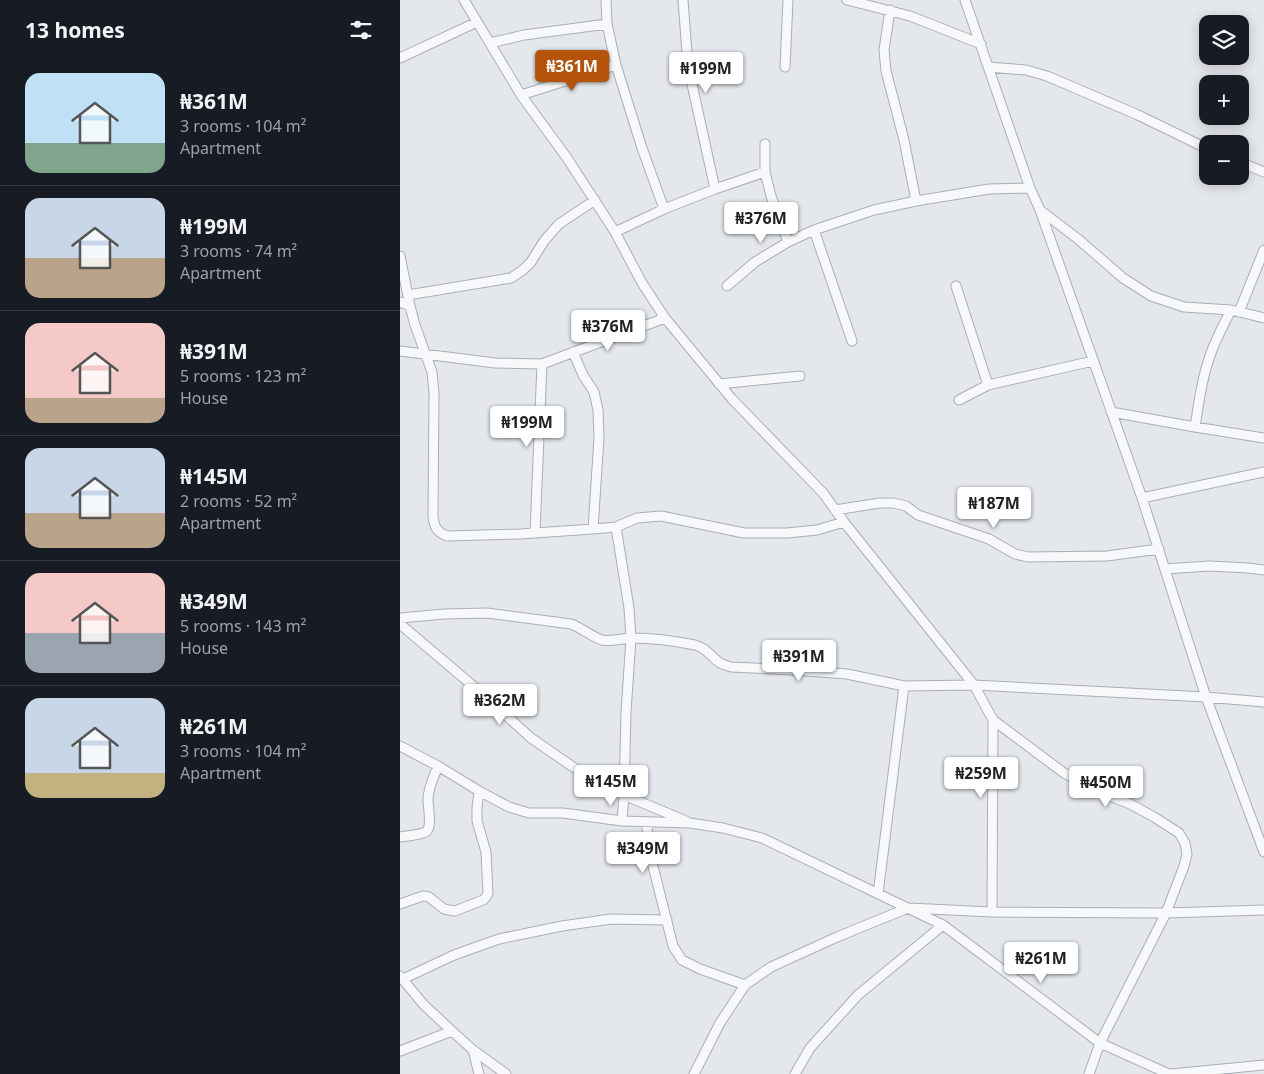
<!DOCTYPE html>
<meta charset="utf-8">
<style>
:root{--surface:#171b24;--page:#242831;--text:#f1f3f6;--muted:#9ea1a6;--line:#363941;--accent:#b45309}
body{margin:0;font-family:"Noto Sans",sans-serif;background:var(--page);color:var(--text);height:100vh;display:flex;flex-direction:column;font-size:19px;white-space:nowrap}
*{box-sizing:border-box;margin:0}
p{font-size:16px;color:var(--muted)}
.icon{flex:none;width:28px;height:28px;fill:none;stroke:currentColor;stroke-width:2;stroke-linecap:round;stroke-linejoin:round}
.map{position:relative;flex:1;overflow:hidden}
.side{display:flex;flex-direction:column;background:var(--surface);width:400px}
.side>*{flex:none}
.tools{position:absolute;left:799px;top:15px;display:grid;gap:10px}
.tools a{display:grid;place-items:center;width:50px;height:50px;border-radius:10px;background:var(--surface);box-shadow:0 2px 12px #0003;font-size:25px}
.price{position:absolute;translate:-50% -42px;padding:0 11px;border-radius:5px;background:#fff;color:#222;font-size:16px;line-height:32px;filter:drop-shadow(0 1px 2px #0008)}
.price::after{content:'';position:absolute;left:50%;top:30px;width:15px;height:11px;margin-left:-8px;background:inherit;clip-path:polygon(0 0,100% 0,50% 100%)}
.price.selected{background:var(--accent);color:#fff}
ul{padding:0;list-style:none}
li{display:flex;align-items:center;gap:15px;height:125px;padding:0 25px}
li+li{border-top:1px solid var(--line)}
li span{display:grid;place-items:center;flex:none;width:140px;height:100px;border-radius:15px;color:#555}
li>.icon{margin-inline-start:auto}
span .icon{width:60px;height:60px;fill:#fffc;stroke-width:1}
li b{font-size:21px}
h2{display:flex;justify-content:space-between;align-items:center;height:60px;padding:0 25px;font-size:21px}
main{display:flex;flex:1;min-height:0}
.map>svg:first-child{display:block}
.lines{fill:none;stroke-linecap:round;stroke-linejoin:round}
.minor-casing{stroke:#a9aeb7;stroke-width:11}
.minor{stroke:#f7f8fa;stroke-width:9}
</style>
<main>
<section class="side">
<h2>13 homes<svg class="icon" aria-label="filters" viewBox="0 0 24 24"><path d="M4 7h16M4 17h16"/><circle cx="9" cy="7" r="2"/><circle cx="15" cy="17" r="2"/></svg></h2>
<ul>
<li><span style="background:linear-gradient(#bfe0f5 70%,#7fa58c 0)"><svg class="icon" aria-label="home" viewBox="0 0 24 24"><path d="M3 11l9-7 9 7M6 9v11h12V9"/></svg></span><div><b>₦361M</b><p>3 rooms · 104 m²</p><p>Apartment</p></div></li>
<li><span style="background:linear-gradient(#c9d6e8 60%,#b9a48a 0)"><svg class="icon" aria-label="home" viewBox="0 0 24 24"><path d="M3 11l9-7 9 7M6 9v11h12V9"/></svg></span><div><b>₦199M</b><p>3 rooms · 74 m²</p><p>Apartment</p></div></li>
<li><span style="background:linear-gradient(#f6c9c9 75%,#b9a48a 0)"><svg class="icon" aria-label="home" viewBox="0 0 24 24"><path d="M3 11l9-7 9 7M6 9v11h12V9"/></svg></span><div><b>₦391M</b><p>5 rooms · 123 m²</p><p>House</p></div></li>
<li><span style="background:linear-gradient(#c9d6e8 65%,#b9a48a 0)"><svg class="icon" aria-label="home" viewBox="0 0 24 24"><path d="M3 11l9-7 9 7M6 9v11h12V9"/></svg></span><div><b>₦145M</b><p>2 rooms · 52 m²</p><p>Apartment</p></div></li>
<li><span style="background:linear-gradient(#f6c9c9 60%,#9aa5b1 0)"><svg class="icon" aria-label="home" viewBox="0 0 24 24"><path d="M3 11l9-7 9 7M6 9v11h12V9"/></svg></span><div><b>₦349M</b><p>5 rooms · 143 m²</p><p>House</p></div></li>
<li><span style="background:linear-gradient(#c9d6e8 75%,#c2b280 0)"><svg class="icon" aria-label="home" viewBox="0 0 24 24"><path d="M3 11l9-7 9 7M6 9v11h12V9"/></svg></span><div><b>₦261M</b><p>3 rooms · 104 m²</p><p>Apartment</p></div></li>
</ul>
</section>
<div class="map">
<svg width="864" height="1074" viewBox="0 0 864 1074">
<rect width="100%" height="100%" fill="#e4e7ec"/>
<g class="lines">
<g class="minor-casing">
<path id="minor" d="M64,0L121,95L167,158L215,232L242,283L265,318L332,399L423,493L444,522L574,685L806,697L864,702
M206,0L207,24L216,65L242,148L264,209
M283,0L288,66L315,189
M447,0L510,16L581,44
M565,0L630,188L640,210L742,498L806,697L864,852
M490,10L484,50L486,71L504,140L516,201
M90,43L124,35L207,24
M0,58L77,22
M385,67L388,0
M588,67L626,70L647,76L738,115L808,149
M121,95L216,65
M365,144V172L371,196L388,242
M840,162L864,172
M640,210L678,239L723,278L751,296L784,307L831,310L864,318
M414,230L452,341
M215,232L264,209L315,189L365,172
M0,256L10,306L15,325L32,372L34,393L33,516C34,527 37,532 47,536L120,534L193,529L216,527L237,518L261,516L344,533H387L417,530L444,522
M327,286L355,262L388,242L414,230L474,210L516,201L589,189L630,188
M556,286L588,385
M8,295L111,278L123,270L131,262L144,241L159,224L195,200
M0,302L10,306
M839,312L864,250
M0,351L95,363L142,364L265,318
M173,352L183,375L194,392L198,410L199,438L193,529
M319,384L400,376
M559,400L588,385L693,361
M711,412L795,427L864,438
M795,427C799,402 802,377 811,353C816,339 824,324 831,310
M742,498L864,472
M435,510L480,503H493L506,506L518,515L589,539L615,554L628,557L707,556L759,549
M216,527L229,608L231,638L226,712L224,795L222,821
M135,533L142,364
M765,569L809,566L848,568L864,570
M0,618L44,614L87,613L171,624C182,628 192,637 202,640C212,642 223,638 233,638C254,638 275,641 295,645C307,648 311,657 320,663C324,665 327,666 331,667L393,670L447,674L504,686L574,685L593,720L592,912
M0,624L85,696L131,738L173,767L224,795L286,821
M593,720L664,773L697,791L730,804L754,817L779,833L785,843L787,854L784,866L766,913L700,1043L689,1074
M0,746L38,766L79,791L109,807L129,813H163L222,821L290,823L323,828L362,838L543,925L700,1043L769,1074
M246,822L253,866L273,946L282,960L300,969L345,985
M0,837C6,836 23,835 27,831C32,825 28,807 28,800C28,788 34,776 38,766
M478,894L504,686
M0,904L23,896L29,897L44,909L55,911L83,900L86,897L88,893L86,852L77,821V808L79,791
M0,976L24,1005L52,1031L73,1050L106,1074
M3,979L54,955L99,939L162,926L211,919L267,920
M73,1050L79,1074
M0,1051L52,1031
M294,1074L320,1023L345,985L371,967L437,937L508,908L592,912L766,913L864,910
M395,1074L410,1048L458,995L543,925
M771,1074L864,1065"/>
</g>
<use href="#minor" class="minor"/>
</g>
</svg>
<div class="tools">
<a><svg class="icon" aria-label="layers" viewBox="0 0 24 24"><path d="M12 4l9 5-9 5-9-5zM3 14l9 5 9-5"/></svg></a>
<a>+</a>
<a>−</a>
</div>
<b class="price selected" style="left:172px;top:92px">₦361M</b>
<b class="price" style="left:306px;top:94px">₦199M</b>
<b class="price" style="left:361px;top:244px">₦376M</b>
<b class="price" style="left:208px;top:352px">₦376M</b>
<b class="price" style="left:127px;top:448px">₦199M</b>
<b class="price" style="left:594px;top:529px">₦187M</b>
<b class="price" style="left:399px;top:682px">₦391M</b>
<b class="price" style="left:100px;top:726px">₦362M</b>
<b class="price" style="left:581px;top:799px">₦259M</b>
<b class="price" style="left:211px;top:807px">₦145M</b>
<b class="price" style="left:706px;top:808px">₦450M</b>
<b class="price" style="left:243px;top:874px">₦349M</b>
<b class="price" style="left:641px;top:984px">₦261M</b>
</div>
</main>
